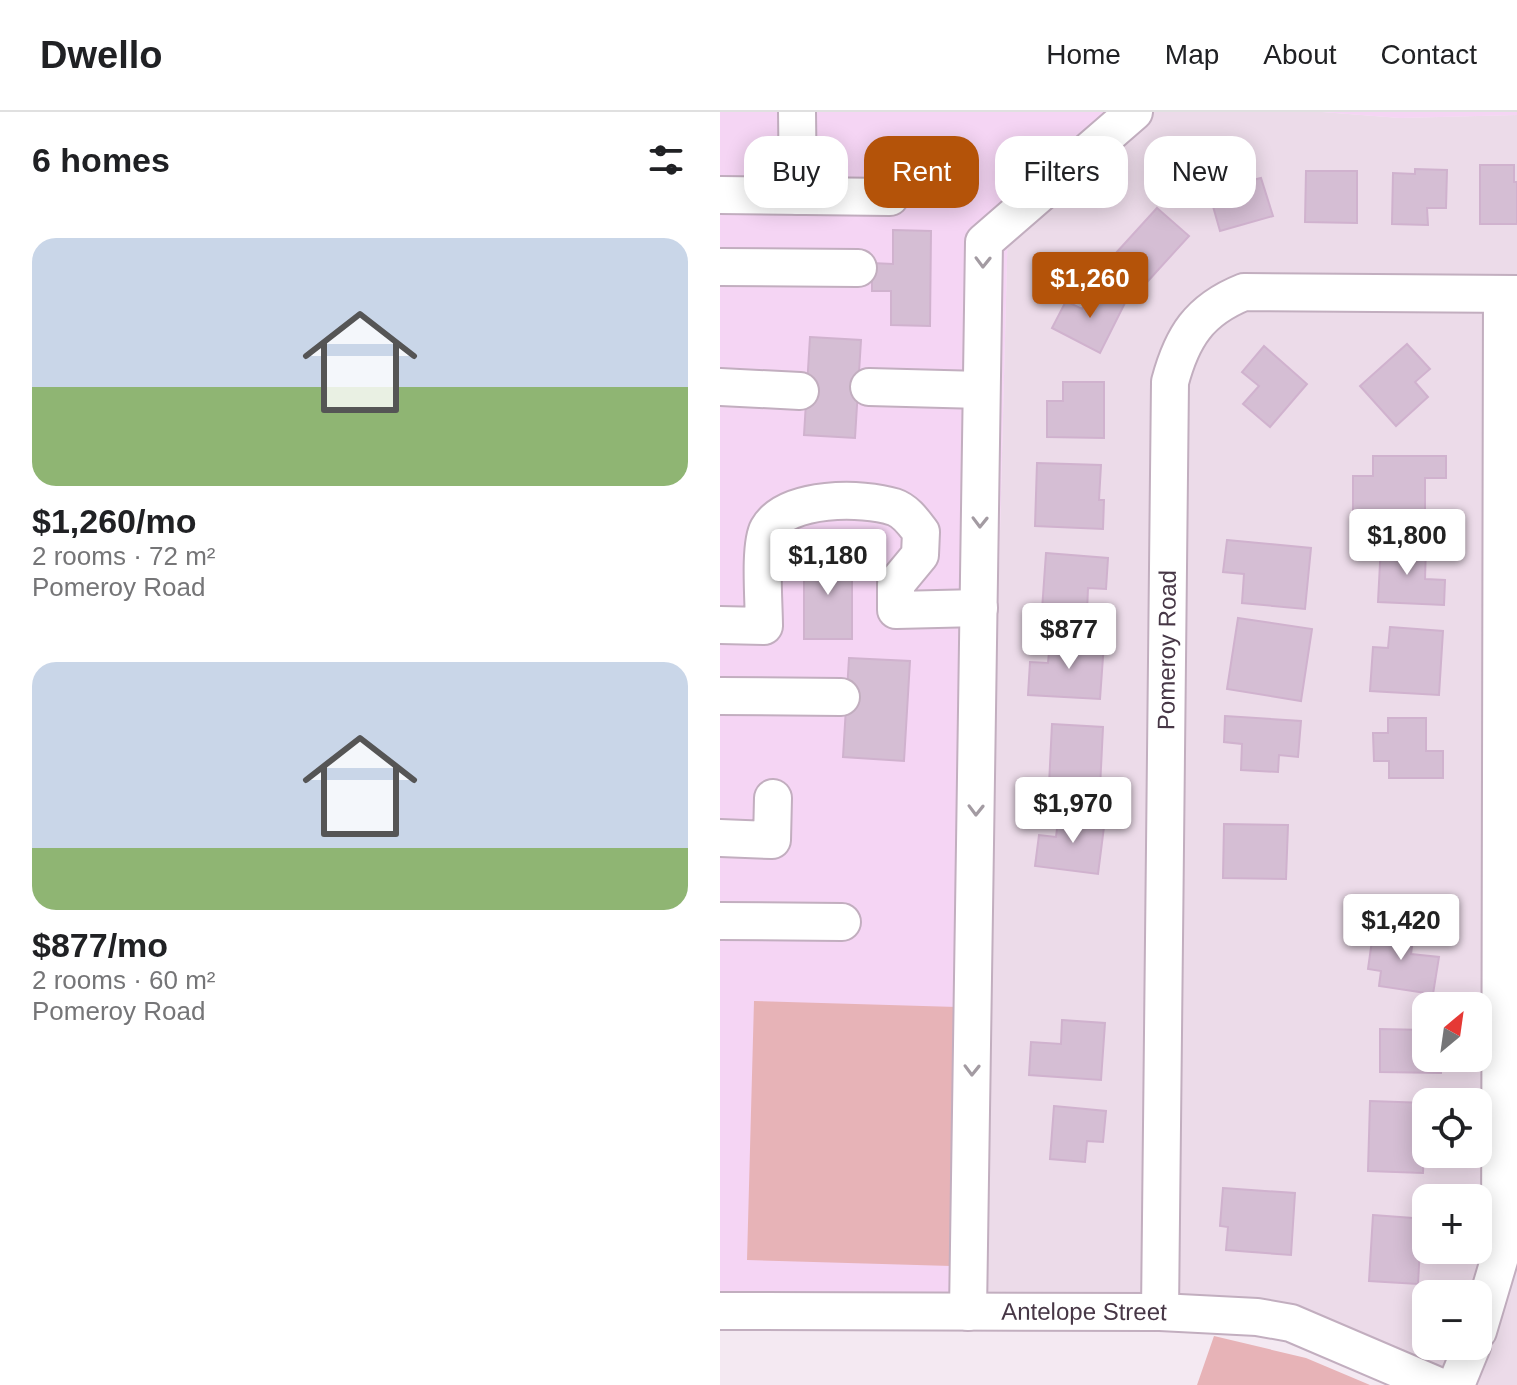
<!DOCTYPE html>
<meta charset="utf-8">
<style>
:root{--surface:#fff;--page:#f2f2f2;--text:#202124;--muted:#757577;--line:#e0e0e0;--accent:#b45309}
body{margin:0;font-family:Arial,sans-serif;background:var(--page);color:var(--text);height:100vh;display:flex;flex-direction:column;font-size:30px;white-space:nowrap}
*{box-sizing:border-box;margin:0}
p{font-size:26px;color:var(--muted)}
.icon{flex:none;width:44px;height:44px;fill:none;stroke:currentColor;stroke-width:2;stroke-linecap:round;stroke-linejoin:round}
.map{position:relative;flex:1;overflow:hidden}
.sheet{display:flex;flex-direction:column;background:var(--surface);width:720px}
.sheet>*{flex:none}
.hud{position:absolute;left:24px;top:24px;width:652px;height:72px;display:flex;gap:16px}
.needle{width:52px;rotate:29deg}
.fabs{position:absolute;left:692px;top:880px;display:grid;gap:16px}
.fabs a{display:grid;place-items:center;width:80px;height:80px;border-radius:16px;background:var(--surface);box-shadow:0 4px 20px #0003;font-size:40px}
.price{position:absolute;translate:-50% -68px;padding:0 18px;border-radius:8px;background:#fff;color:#222;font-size:26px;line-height:52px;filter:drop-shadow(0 2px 4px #0008)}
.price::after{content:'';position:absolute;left:50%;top:48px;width:24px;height:18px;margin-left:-12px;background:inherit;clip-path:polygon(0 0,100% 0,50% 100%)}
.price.active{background:var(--accent);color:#fff}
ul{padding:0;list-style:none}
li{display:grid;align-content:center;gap:16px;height:424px;padding:0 32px}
li span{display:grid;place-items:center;height:248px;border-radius:24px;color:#555}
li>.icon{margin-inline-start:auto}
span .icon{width:144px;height:144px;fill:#fffc;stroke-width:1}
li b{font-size:34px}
h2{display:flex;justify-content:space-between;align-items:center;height:96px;padding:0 32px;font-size:34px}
.pill{padding:0 28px;border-radius:24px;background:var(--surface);box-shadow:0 4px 20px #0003;font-size:28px;line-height:72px}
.pill.active{background:var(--accent);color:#fff}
header{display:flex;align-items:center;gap:48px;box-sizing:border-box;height:112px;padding:0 40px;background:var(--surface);border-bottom:2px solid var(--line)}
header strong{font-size:38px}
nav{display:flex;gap:44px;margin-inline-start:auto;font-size:28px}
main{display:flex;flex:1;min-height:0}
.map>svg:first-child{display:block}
.residential{fill:#ecdbe9;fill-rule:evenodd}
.commercial{fill:#f5d5f4}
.green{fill:#e7b3b7}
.building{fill:#d5bed4;stroke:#d0b2ce;stroke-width:2}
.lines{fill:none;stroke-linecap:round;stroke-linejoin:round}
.minor-casing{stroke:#c2aebf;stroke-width:40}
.minor{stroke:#fff;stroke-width:36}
.oneway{stroke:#a39ba2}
.labels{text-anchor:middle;stroke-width:6;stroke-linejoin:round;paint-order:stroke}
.street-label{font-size:24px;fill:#473746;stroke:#fff}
</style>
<header>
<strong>Dwello</strong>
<nav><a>Home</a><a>Map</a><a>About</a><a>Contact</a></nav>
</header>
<main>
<section class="sheet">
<h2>6 homes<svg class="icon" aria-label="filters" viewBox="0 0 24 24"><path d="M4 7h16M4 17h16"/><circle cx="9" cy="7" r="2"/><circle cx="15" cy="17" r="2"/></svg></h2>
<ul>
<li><span style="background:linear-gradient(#c9d6e8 60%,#8fb573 0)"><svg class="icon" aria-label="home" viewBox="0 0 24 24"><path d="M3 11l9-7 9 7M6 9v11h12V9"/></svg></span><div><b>$1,260/mo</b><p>2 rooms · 72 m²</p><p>Pomeroy Road</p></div></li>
<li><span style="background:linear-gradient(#c9d6e8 75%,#8fb573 0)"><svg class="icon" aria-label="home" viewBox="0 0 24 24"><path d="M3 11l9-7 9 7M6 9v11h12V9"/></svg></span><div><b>$877/mo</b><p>2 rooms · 60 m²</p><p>Pomeroy Road</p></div></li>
</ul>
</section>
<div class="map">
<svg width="797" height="1273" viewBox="0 0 797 1273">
<rect width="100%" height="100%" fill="#f4e9f2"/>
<path class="residential" d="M431,0H602L680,6L797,3V1273H693L582,1207L263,1217L273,690L288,111ZM706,894H758V946H706ZM706,990H758V1042H706ZM706,1086H758V1138H706ZM706,1182H758V1234H706Z"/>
<path class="commercial" d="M0,0H431L288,111L273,690L263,1217L0,1205Z
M602,0H797V3L680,6Z"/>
<path class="green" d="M34,889L237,895L231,1154L27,1148Z
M494,1224L586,1246L650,1273H477Z"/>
<path class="building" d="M522,48L528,69L541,66L553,104L500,119L483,59Z
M760,53H794V70H797V112H760Z
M695,57L727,58L726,96H707L708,113L672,112L673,61L695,62Z
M586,59H637V111L585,110Z
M437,96L469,124L428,169L396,141Z
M173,118L211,119L210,214L171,213V179H152V151L173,152Z
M374,175L405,191L380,241L332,216L346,189L362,197Z
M90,225L141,228L135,326L84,323Z
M687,232L710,257L695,270L708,285L676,314L640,274Z
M544,234L587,272L550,315L523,292L539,274L522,260Z
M343,270H384V326L327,325V289H343Z
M653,344H726V366H705V401H633V364H653Z
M317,351L381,353L379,388H384L383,417L315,414Z
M507,428L591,436L585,497L522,491L524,462L503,460Z
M661,432L706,434L705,467L725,468L724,493L658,490Z
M326,441L388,446L386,477L368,476L367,501L322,498Z
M84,443H132V527H84Z
M518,506L592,517L581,589L507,577Z
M670,515L723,519L719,583L650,579L653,535L668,536Z
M330,528L384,531L380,587L308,583L310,550L328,551Z
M129,546L190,549L184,649L123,645Z
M505,604L581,609L578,645L559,643L558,660L521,658L522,632L504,630Z
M668,606H706V639H723V666H669V649H654L653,621H668Z
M332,612L383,615L380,676L329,673Z
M339,700L385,707L378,762L315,754L319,723L336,725Z
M504,712L568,713L566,767L503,766Z
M654,814L694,819L691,842L719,845L713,882L659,874L661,859L648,857Z
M342,908L385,911L381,968L309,963L311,930L341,932Z
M660,917L706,918V946H721V961L660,960Z
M650,989L706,991L703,1061L648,1059Z
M334,994L386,999L383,1030L367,1029L365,1050L330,1047Z
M503,1076L575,1081L571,1143L506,1138L508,1115L500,1114Z
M653,1103L706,1107V1135H700L698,1172L649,1169Z"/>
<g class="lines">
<g class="minor-casing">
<g id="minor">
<path d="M77,0L78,84"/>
<path d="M0,83L170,85"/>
<path d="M0,155L138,156"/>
<path d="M0,275L80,279"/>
<path d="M149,275L261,278"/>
<path d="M0,513L44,514C44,492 39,433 48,417C67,384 143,385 174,395C186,399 194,411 201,420L200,443L176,472V498L259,496"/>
<path d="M0,584L121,585"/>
<path d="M0,726L52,728L53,686"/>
<path d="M0,809L122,810"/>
<path id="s1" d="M0,1199L440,1200L537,1205L571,1211L716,1273"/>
<path d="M248,1200L264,130L414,0"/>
<path id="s2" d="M440,1200L450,270C462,225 479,198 524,180L797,182"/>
<path d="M758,1219L780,1145L782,182"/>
<path d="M736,1273L752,1234"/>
</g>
</g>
<use href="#minor" class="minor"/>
</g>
<defs><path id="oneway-chevron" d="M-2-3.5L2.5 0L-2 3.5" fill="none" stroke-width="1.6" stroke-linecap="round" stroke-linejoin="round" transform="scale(2)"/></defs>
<g class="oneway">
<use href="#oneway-chevron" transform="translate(263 150) rotate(91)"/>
<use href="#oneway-chevron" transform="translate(260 410) rotate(91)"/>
<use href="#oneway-chevron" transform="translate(256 698) rotate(91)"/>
<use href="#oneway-chevron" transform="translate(252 958) rotate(91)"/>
</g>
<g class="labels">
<g class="street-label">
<text dy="8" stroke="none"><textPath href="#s2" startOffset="662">Pomeroy Road</textPath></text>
<text dy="8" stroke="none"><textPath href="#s1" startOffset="364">Antelope Street</textPath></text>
</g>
</g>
</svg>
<div class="fabs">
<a><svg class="needle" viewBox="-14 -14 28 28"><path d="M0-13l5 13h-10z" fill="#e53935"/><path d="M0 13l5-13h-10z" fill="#757577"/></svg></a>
<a><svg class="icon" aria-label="locate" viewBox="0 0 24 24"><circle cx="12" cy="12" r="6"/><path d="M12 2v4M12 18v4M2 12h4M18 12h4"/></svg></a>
<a>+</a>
<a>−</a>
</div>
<b class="price active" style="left:370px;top:208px">$1,260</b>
<b class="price" style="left:687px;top:465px">$1,800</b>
<b class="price" style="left:108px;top:485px">$1,180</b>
<b class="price" style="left:349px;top:559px">$877</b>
<b class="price" style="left:353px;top:733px">$1,970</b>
<b class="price" style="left:681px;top:850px">$1,420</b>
<div class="hud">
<a class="pill">Buy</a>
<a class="pill active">Rent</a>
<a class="pill">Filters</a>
<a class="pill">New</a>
</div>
</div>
</main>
